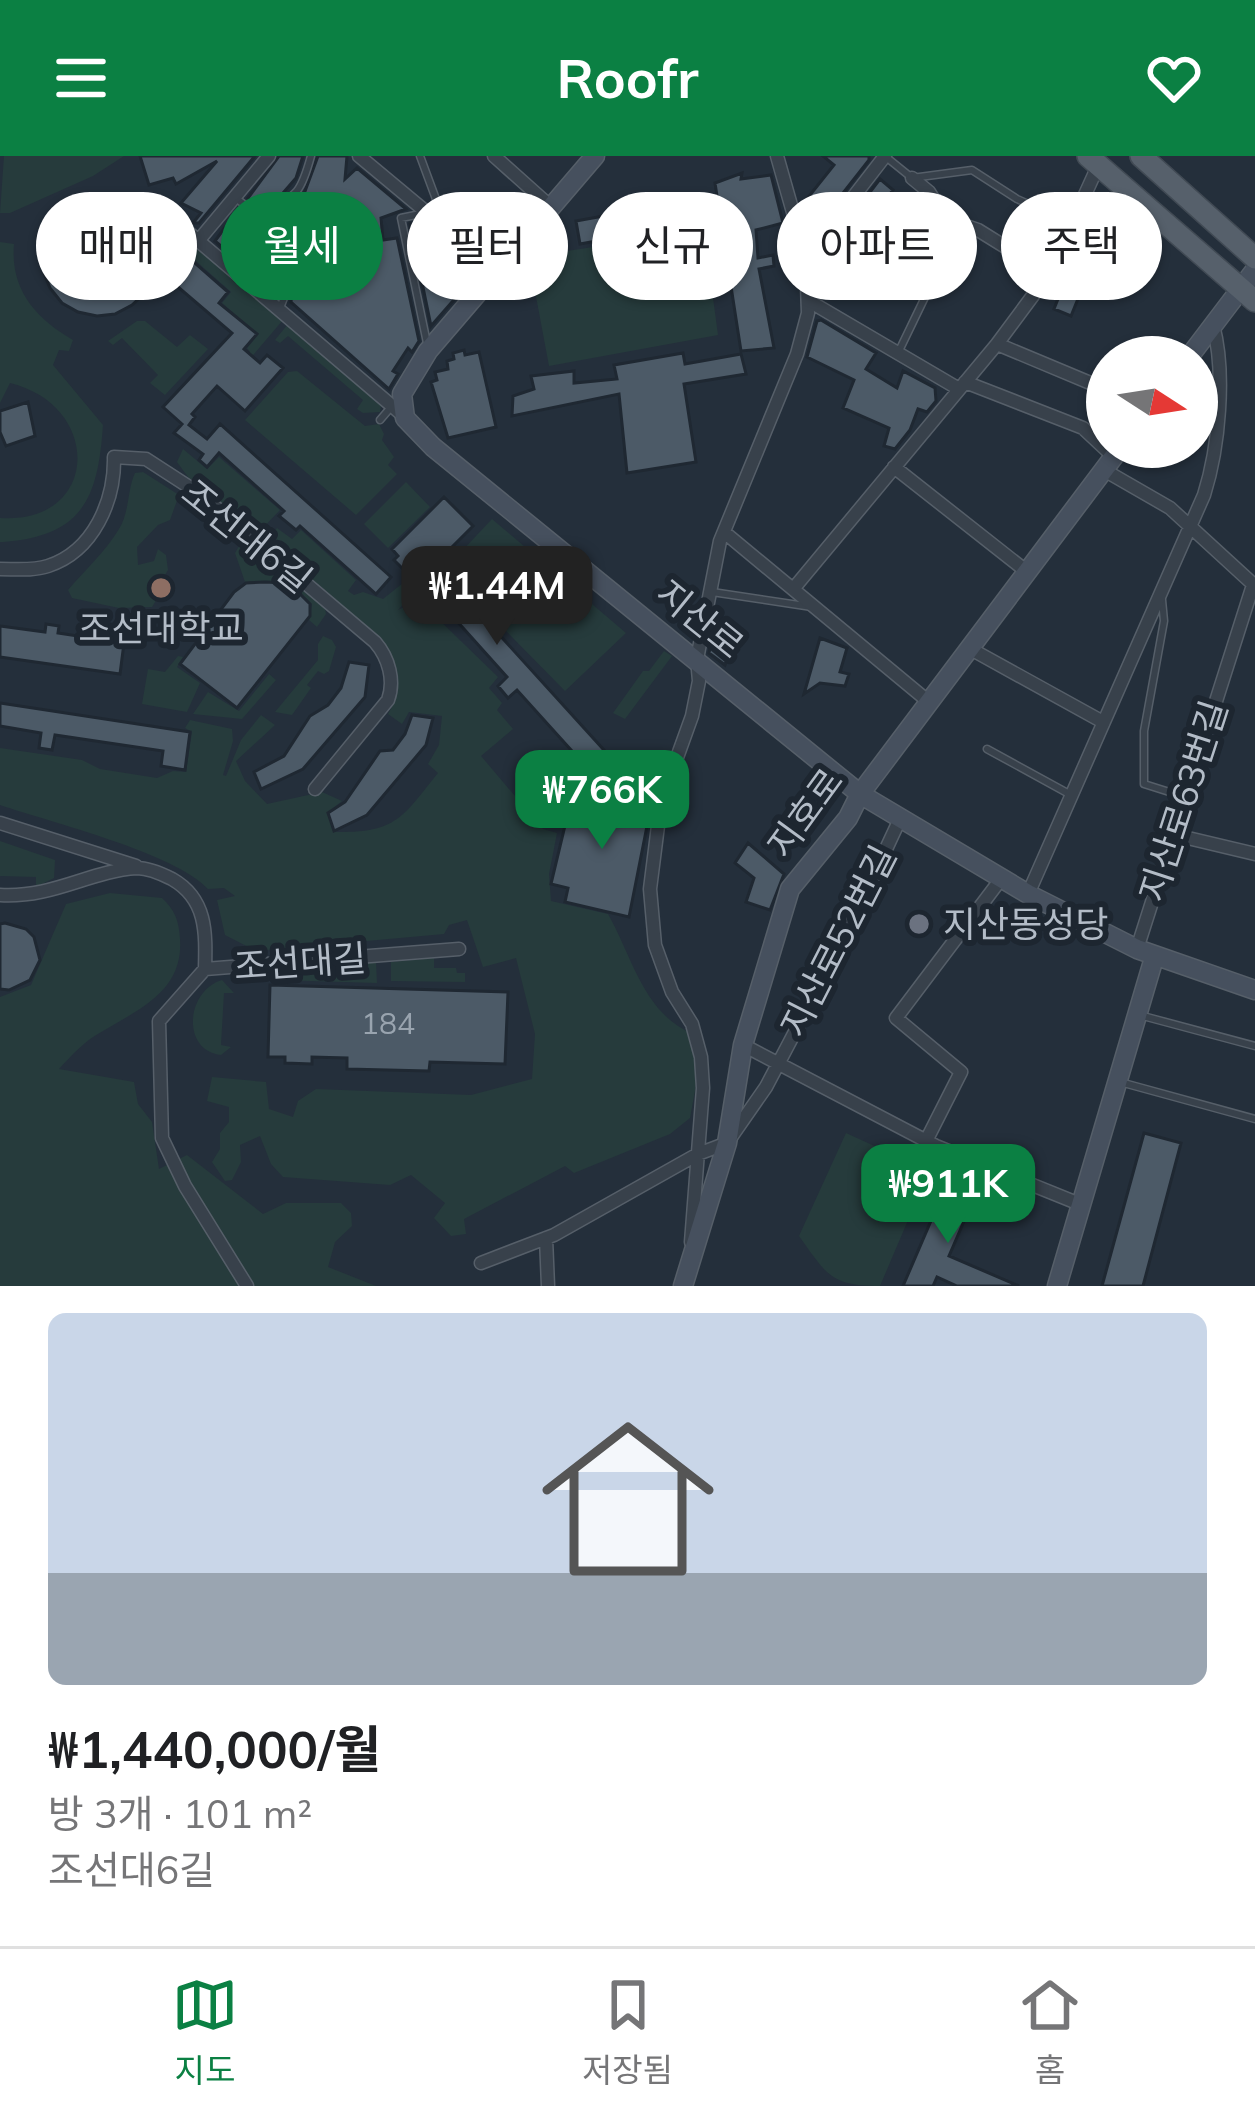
<!DOCTYPE html>
<html lang="ko">
<meta charset="utf-8">
<style>
:root{--surface:#fff;--page:#f2f2f2;--text:#202124;--muted:#757577;--line:#e0e0e0;--accent:#0b8043}
body{margin:0;font-family:Mulish,"Noto Sans KR",sans-serif;background:var(--page);color:var(--text);height:100vh;display:flex;flex-direction:column;font-size:45px;white-space:nowrap}
*{box-sizing:border-box;margin:0}
p{font-size:39px;color:var(--muted)}
.icon{flex:none;width:66px;height:66px;fill:none;stroke:currentColor;stroke-width:2;stroke-linecap:round;stroke-linejoin:round}
.map{position:relative;height:1130px;overflow:hidden}
.panel{display:flex;flex-direction:column;background:var(--surface);flex:1}
.panel>*{flex:none}
.banner{position:absolute;left:36px;top:36px;width:1185px;height:108px;display:flex;gap:24px}
.needle{width:78px;rotate:102deg}
.fabs{position:absolute;left:1086px;top:180px;display:grid;gap:24px}
.fabs a{display:grid;place-items:center;width:132px;height:132px;border-radius:50%;background:var(--surface);box-shadow:0 3px 9px #0004;font-size:60px}
.price{position:absolute;translate:-50% -102px;padding:0 27px;border-radius:24px;background:var(--accent);color:#fff;font-size:39px;line-height:78px;filter:drop-shadow(0 3px 6px #0008)}
.price::after{content:'';position:absolute;left:50%;top:72px;width:36px;height:27px;margin-left:-18px;background:inherit;clip-path:polygon(0 0,100% 0,50% 100%)}
.price.on{background:#222;color:#fff}
ul{padding:0;list-style:none}
li{display:grid;align-content:center;gap:24px;height:636px;padding:0 48px}
li+li{border-top:3px solid var(--line)}
li span{display:grid;place-items:center;height:372px;border-radius:18px;color:#555}
li>.icon{margin-inline-start:auto}
span .icon{width:216px;height:216px;fill:#fffc;stroke-width:1}
li b{font-size:51px}
.pill{padding:0 42px;border-radius:54px;background:var(--surface);box-shadow:0 3px 9px #0004;font-size:42px;line-height:108px}
.pill.on{background:var(--accent);color:#fff}
header{display:flex;justify-content:space-between;align-items:center;height:156px;padding:0 48px;background:var(--accent);color:#fff;font-size:54px;font-weight:700}
.tab-bar{display:flex;justify-content:space-around;align-items:center;height:168px;border-top:3px solid var(--line);background:var(--surface);font-size:33px;color:var(--muted)}
.tab-bar a{display:grid;justify-items:center;gap:6px}
.tab-bar .on{color:var(--accent)}
.map>svg:first-child{display:block}
.green{fill:#263b3c}
.building{fill:#4c5a67;stroke:#1f2832;stroke-width:3}
.lines{fill:none;stroke-linecap:round;stroke-linejoin:round}
.lane-casing{stroke:#565f69;stroke-width:9}
.street-casing{stroke:#565f69;stroke-width:15}
.secondary-casing{stroke:#565f69;stroke-width:21}
.primary-casing{stroke:#414a54;stroke-width:24}
.lane{stroke:#38414b;stroke-width:6}
.street{stroke:#38414b;stroke-width:12}
.secondary{stroke:#46505e;stroke-width:18}
.primary{stroke:#56606b;stroke-width:21}
.education-dot{fill:#8d6e63;stroke:#1d2630;stroke-width:4.5}
.worship-dot{fill:#6b7280;stroke:#1d2630;stroke-width:4.5}
.labels{text-anchor:middle;stroke-width:12;stroke-linejoin:round;paint-order:stroke}
.number-label{font-size:30px;fill:#99a4af}
.street-label{font-size:36px;fill:#b3bcc7;stroke:#1d2630}
.poi-label{font-size:36px;fill:#b3bcc7;stroke:#1d2630}
</style>
<header><svg class="icon" aria-label="menu" viewBox="0 0 24 24"><path d="M4 6h16M4 12h16M4 18h16"/></svg>Roofr<svg class="icon" aria-label="heart" viewBox="0 0 24 24"><path d="M12 20l-8-8c-3-5 5-10 8-4 3-6 11-1 8 4z"/></svg></header>
<div class="map">
<svg width="1255" height="1130" viewBox="0 0 1255 1130">
<rect width="100%" height="100%" fill="#242f3b"/>
<path class="green" d="M4,0H124L93,20L10,57H0Z
M179,73L283,164L232,224L228,221L250,196L247,192L258,178L222,147L231,136L171,83Z
M704,74L718,179L549,210L532,119L541,99Z
M0,86L14,88C10,133 35,162 73,184L69,195L59,194L53,209L103,269C98,341 84,380 3,386H0V362C99,369 104,250 10,227L0,247Z
M137,165H145L177,191L190,179L208,193L165,239L150,227L158,219L122,182L113,189L108,185Z
M288,168L381,249L380,256L363,257L357,253L363,244L288,180L280,187L275,184Z
M297,215L365,270L379,268L384,278L382,284L394,301L388,309L397,318L356,359L245,264L288,216Z
M183,293L207,313L219,301L280,354L259,376L188,321L177,306Z
M143,316L179,339L170,364L158,369L137,391L138,409L154,405L158,393L166,399L168,414L159,429L163,433L152,451L119,452L72,442L68,434C85,414 106,395 119,373C130,355 127,334 135,317Z
M406,326L430,351L388,392L364,368Z
M492,363L626,477L565,535L445,413Z
M277,372L292,383L301,374L356,424L348,435L354,439L363,436L383,443L408,423L419,431L398,454L404,451L416,462L431,456L498,521L489,532L502,547L497,554L513,573L481,600L543,673L557,677L549,718L551,745L608,758C632,800 643,856 691,877L697,924L690,962L670,978L574,1017L565,1010L464,1063L466,1078L451,1080L434,1062L445,1047L411,1019L390,1029L283,1021L271,1008L260,980L240,989L241,1006L232,1024L225,1025L212,1006L220,993V977L229,966V951L207,945L212,921L266,926L269,953L293,961L298,945L316,933L471,939L532,923L535,878L516,802L483,811L467,764L449,769L444,778L256,795L225,779L217,744L235,740L224,732L208,733C175,697 50,666 0,649V592L82,604L100,613L157,622L173,615L186,616L192,576L185,572L190,564L232,573L233,585L223,619L226,620L241,584L261,559L275,569L236,605L245,625L267,648L322,636L342,645L327,657L334,676C396,677 401,663 438,617L428,608L439,589L442,560L409,556L402,568L388,558C406,530 395,504 378,480L267,384Z
M244,382L324,447L326,458L317,471L309,464L312,448C291,427 275,423 245,426L235,397Z
M323,480L332,484L336,491L329,515L324,518L318,515L307,529L311,532L292,559L275,556L318,504V488Z
M664,495L672,500L625,563L613,557L643,515H649Z
M178,500L183,501L177,511L200,527L187,556L142,548L148,513L165,516Z
M269,518L276,524L242,563L193,558L208,536L239,555Z
M0,685L55,704L54,722L36,731V721L0,720Z
M110,737L162,742C175,754 179,765 180,783C184,839 132,856 93,881C80,890 69,902 59,913L134,926L138,948L152,966L159,1013L187,999L263,1058L286,1047H341L351,1057L352,1070L335,1086L328,1111L376,1130H0V841L31,829L66,748Z
M434,802V812H456L457,817H465V826L391,825V806Z
M376,806L377,827L277,824L276,813Z
M222,824L234,837H224L221,889L231,891L221,899C180,894 187,834 222,824Z
M846,977L929,1015L880,1130C831,1130 827,1119 799,1080Z"/>
<path class="building" d="M140,0H255L199,67H193L201,57L181,47L217,5L176,28L173,22L149,29Z
M279,0H303L296,22L283,37L257,49L248,42Z
M318,0H347L345,23L357,12L406,53L381,62L383,84L397,82L419,185L412,196L408,192L393,215L398,218L389,233L291,146L293,121L282,100L277,73L268,61L304,38Z
M823,0H869V4L810,79L802,49L834,9Z
M742,17L741,23L771,19L783,67L756,74L758,102L773,99L774,110L759,113L774,192L741,195L715,27Z
M880,23L893,34L855,83L841,74Z
M1095,43L1109,56L1101,73L1130,86L1122,107L1097,96L1071,160L1054,153L1070,113L1064,110Z
M92,45L111,46L128,53L143,65L153,81L157,104L172,87L228,136L219,147L257,178L244,193L260,207L267,199L283,212L245,255L217,230L192,258L195,261L189,269L207,283L220,268L391,421L376,438L300,370L296,374L279,360L284,355L219,297L207,311L199,304L203,298L174,277L182,268L163,251L232,177L157,113L146,136L132,149L115,158L97,160L78,156L62,147L50,132L43,115L42,96L47,78L58,62L73,50Z
M664,49L668,72L580,88L576,65Z
M237,55L263,79L268,105L280,128L277,137L215,85Z
M421,66L480,114L431,170L410,68Z
M913,66L922,76L909,99L888,88L880,100L864,89Z
M821,164L876,197L866,213L897,232L903,215L935,232L936,245L927,256L918,253L910,274L895,293L884,290L889,272L843,252L854,224L807,201L817,165Z
M464,194L465,199L479,196L496,271L448,282L431,226L437,224L435,216L448,213L447,205L454,203L453,197Z
M683,197L685,208L741,198L746,218L684,228L696,306L627,317L619,238L512,260L513,240L534,233L531,220L574,215V227L617,223L614,209Z
M28,246L35,280L6,290L0,276V255Z
M444,341L473,370L435,408L613,604L548,663L533,646L580,604L517,534L508,542L498,530L507,521L437,443L425,454L418,446L431,433L416,418L412,422L394,404L398,400L392,393Z
M265,426L284,427L296,434L310,448V460L237,552L180,508L234,436L246,427Z
M46,468L59,470L58,477L124,487L120,518L0,501V470L45,476Z
M714,471L738,475L725,509L709,497Z
M820,482L847,492L840,516L849,518L845,530L820,527L804,538Z
M349,506L369,509L365,541L303,613L261,633L254,616L284,600L310,560L328,549L341,532Z
M0,547L190,576L185,614L161,610L163,595L55,579L52,594L39,592L41,577L0,570Z
M412,559L433,562L426,589L367,659L334,675L328,657L345,646L380,595L393,594L405,578Z
M615,607L623,617L619,635L624,636L621,651L649,660L629,761L565,746L568,732L551,728L569,653L609,637Z
M748,687L784,718L770,754L746,746L754,722L735,707Z
M5,767L26,773L34,781L40,804L30,824L9,834L0,833V768Z
M270,829L508,836L505,908L430,906L429,915L347,913V902L312,901V908L285,907V901H268Z
M1144,977L1181,987L1143,1130H1102Z
M949,1023L977,1035L949,1100L1019,1130H957L937,1121L933,1130H903Z"/>
<g class="lines">
<g class="lane-casing">
<path id="lane" d="M420,0L440,54L401,62L427,187
M886,1L912,22L972,14L1017,43L1071,67
M233,40C246,50 262,61 270,76C274,85 272,97 277,106C289,128 291,126 280,152
M256,58C295,39 299,44 311,0
M827,74L926,139L898,197
M380,264L392,250
M712,436L812,451
M1162,444L1164,465L1144,575V628L1182,640
M987,593L1071,639
M1143,860L1255,890
M1120,926L1255,963"/>
</g>
<g class="street-casing">
<path id="street" d="M359,0L497,115
M494,0L551,51
M912,22L929,36L946,63L978,74L1049,118
M161,53L405,261
M199,84L269,0
M806,102L885,0
M809,145L959,233
M997,188L1107,234
M965,226L1083,272L1114,301
M894,311L1026,415
M1104,314L1170,352L1255,430
M724,376L929,546
M0,413C16,413 33,415 48,410C94,395 115,344 114,301L146,303L200,338L375,486C389,502 395,525 388,544L315,633
M794,432L997,188L1049,118L1098,10
M969,492L1103,566
M0,667L136,710
M1171,678L1255,698
M1028,738L1204,339C1219,292 1226,217 1213,169
M0,739C54,742 89,715 137,712C148,712 162,718 172,723C207,743 206,776 205,813L459,793
M1137,793L1253,429
M205,813L159,865L162,982L185,1030L247,1130
M743,889L936,990L1082,1049
M926,985L961,916L896,862L1001,723
M546,1082L548,1130
M691,1086L703,932L701,901L692,868L672,836L655,789L650,733L661,646L692,560L699,525L697,503L720,385L797,198L808,157L806,102L777,0
M481,1107L554,1079L698,998L727,987L766,931L846,779L900,663"/>
</g>
<g class="secondary-casing">
<path id="secondary" d="M595,0L428,195L402,238L405,262L433,291L860,638L1028,738L1137,793L1255,834
M1189,201L1255,114
M683,1130L727,987L743,889L790,733L848,662L860,638L1121,291
M1057,1130L1154,802"/>
</g>
<g class="primary-casing">
<path id="primary" d="M1088,0L1255,145
M1141,0L1255,102"/>
</g>
<use href="#lane" class="lane"/>
<use href="#street" class="street"/>
<use href="#secondary" class="secondary"/>
<use href="#primary" class="primary"/>
</g>
<circle class="education-dot" cx="161" cy="432" r="12"/>
<circle class="worship-dot" cx="919" cy="768" r="12"/>
<g class="labels">
<g class="number-label">
<text x="388" y="878">184</text>
</g>
<g class="street-label">
<text transform="translate(247 380) rotate(39)" y="13">조선대6길</text>
<text transform="translate(700 463) rotate(39)" y="13">지산로</text>
<text transform="translate(1183 645) rotate(-72)" y="13">지산로63번길</text>
<text transform="translate(805 657) rotate(-54)" y="13">지호로</text>
<text transform="translate(838 785) rotate(-63)" y="13">지산로52번길</text>
<text transform="translate(300 806) rotate(-4)" y="13">조선대길</text>
</g>
<g class="poi-label">
<text x="161" y="485">조선대학교</text>
<text x="943" y="781" text-anchor="start">지산동성당</text>
</g>
</g>
</svg>
<div class="fabs">
<a><svg class="needle" viewBox="-14 -14 28 28"><path d="M0-13l5 13h-10z" fill="#e53935"/><path d="M0 13l5-13h-10z" fill="#757577"/></svg></a>
</div>
<b class="price on" style="left:497px;top:492px">₩1.44M</b>
<b class="price" style="left:602px;top:696px">₩766K</b>
<b class="price" style="left:948px;top:1090px">₩911K</b>
<div class="banner">
<a class="pill">매매</a>
<a class="pill on">월세</a>
<a class="pill">필터</a>
<a class="pill">신규</a>
<a class="pill">아파트</a>
<a class="pill">주택</a>
</div>
</div>
<section class="panel">
<ul>
<li><span style="background:linear-gradient(#c9d6e8 70%,#9aa5b1 0)"><svg class="icon" aria-label="home" viewBox="0 0 24 24"><path d="M3 11l9-7 9 7M6 9v11h12V9"/></svg></span><div><b>₩1,440,000/월</b><p>방 3개 · 101 m²</p><p>조선대6길</p></div></li>
</ul>
</section>
<nav class="tab-bar">
<a class="on"><svg class="icon" aria-label="map" viewBox="0 0 24 24"><path d="M3 6l6-2 6 2 6-2v14l-6 2-6-2-6 2zM9 4v14M15 6v14"/></svg>지도</a>
<a><svg class="icon" aria-label="saved" viewBox="0 0 24 24"><path d="M7 4h10v16l-5-4-5 4z"/></svg>저장됨</a>
<a><svg class="icon" aria-label="home" viewBox="0 0 24 24"><path d="M3 11l9-7 9 7M6 9v11h12V9"/></svg>홈</a>
</nav>
